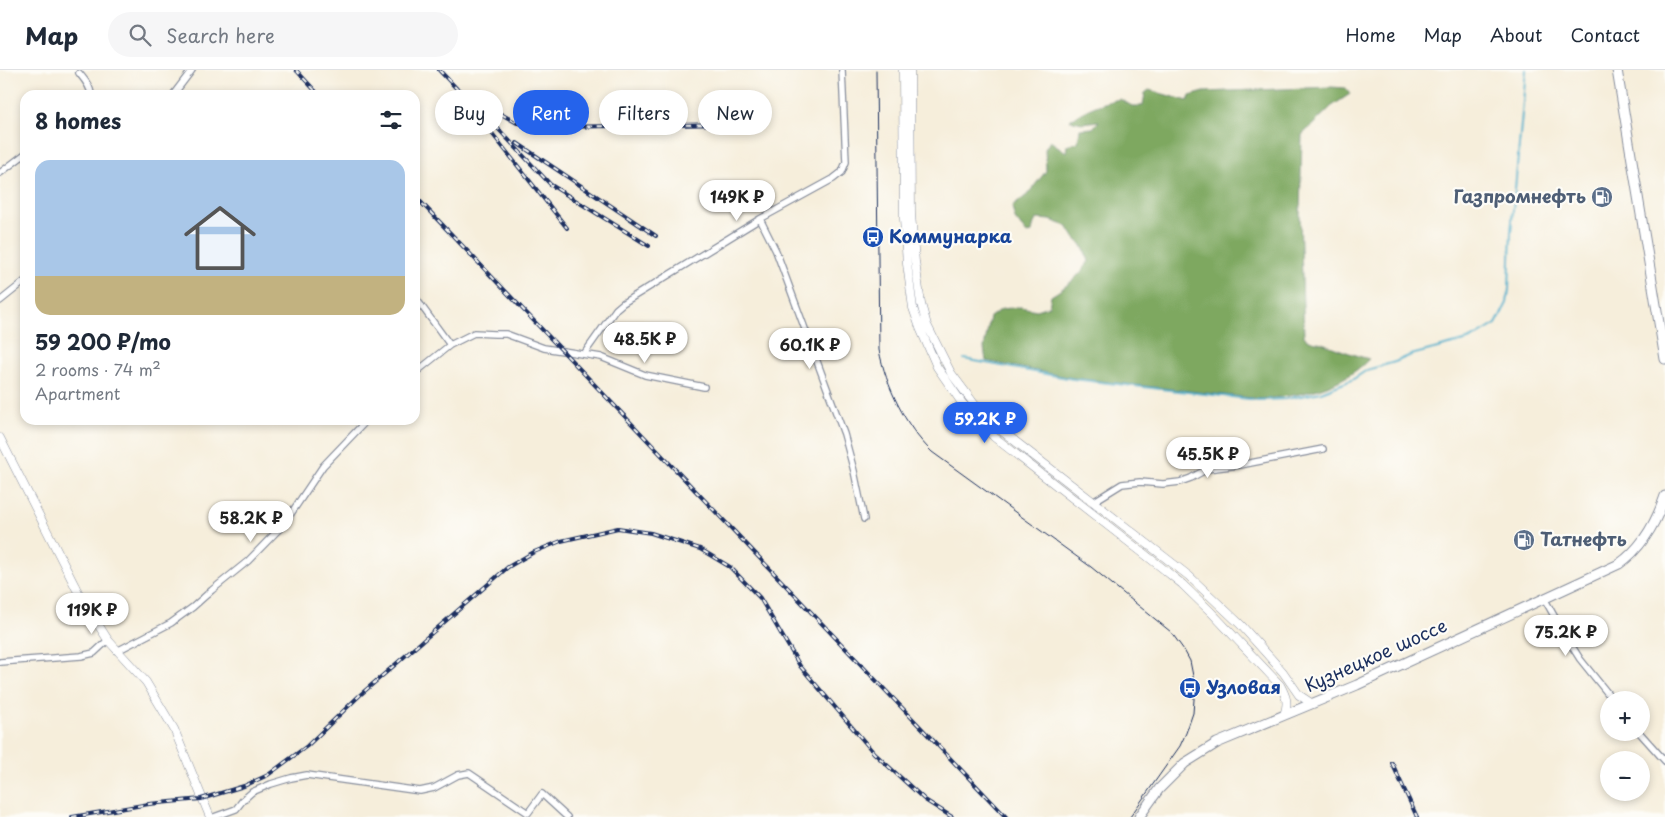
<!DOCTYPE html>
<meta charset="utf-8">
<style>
:root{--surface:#fff;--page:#f6f6f7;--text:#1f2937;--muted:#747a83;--line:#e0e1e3;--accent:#2563eb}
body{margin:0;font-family:"Playpen Sans",sans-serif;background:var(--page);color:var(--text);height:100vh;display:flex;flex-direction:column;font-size:19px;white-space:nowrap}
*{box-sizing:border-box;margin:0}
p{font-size:16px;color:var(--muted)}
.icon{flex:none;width:28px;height:28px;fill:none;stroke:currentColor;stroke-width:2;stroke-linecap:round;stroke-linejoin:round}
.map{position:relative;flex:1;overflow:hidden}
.details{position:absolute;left:20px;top:20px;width:400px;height:335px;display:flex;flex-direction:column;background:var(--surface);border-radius:15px;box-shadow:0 2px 8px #0003}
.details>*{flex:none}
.hud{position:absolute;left:435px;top:20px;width:475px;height:45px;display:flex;gap:10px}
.tools{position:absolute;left:1600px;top:621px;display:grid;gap:10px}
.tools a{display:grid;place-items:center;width:50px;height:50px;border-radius:50%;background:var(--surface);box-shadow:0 2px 8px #0003;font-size:25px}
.price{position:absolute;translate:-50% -42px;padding:0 11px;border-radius:18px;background:#fff;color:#222;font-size:16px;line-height:32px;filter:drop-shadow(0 1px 2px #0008)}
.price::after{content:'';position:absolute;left:50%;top:30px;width:15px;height:11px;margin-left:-8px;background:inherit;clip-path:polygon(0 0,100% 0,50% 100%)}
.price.selected{background:var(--accent);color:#fff}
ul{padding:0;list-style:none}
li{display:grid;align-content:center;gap:10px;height:265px;padding:0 15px}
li+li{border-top:1px solid var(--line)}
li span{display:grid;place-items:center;height:155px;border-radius:15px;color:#555}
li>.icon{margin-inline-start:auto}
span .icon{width:90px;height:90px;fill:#fffc;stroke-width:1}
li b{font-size:21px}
h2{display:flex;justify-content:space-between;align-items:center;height:60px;padding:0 15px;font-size:21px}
.pill{padding:0 18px;border-radius:22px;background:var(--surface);box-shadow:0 2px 8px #0003;font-size:18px;line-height:45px}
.pill.selected{background:var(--accent);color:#fff}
header{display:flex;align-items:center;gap:30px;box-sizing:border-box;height:70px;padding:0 25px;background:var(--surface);border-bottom:1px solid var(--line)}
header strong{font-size:24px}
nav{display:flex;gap:28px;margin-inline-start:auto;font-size:18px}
.search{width:350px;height:45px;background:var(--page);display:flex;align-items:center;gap:12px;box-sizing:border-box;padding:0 18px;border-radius:28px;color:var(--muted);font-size:19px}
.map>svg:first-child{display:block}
.forest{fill:#7ea860;stroke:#4c6c5f}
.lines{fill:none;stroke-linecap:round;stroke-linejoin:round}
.stream{stroke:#4cadcb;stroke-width:2}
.street-casing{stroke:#888e9c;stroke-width:8}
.secondary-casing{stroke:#888e9c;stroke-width:9}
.primary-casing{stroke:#888e9c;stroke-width:11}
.street{stroke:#fff;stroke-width:5.5}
.secondary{stroke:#fff;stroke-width:8}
.primary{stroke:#fff;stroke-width:9}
.tram{stroke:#1b2f5e;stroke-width:1}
.rail-casing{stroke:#1b2f5e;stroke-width:4}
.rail{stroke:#fdfcf7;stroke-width:2;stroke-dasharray:5.5;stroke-linecap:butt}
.labels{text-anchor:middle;stroke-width:4.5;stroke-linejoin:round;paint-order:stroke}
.service-label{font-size:18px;font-weight:bold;fill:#4e5e75;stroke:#fdfcf7;text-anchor:end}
.transit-label{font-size:18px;font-weight:bold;fill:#164399;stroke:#fdfcf7;text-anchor:start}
.street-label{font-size:18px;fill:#1b2f5e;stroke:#fdfcf7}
</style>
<header>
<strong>Map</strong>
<div class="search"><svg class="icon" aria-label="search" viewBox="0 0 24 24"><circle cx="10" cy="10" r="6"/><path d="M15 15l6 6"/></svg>Search here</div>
<nav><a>Home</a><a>Map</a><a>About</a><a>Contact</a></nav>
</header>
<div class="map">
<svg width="1665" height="747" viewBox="0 0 1665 747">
<rect width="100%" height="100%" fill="#fdfcf7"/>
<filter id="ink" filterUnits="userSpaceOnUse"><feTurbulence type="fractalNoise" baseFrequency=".02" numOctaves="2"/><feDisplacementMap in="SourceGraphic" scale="10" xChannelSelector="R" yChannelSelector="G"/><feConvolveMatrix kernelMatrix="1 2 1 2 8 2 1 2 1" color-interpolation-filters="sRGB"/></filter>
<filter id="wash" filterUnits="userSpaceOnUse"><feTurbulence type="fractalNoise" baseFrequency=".0096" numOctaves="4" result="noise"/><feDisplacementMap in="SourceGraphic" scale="20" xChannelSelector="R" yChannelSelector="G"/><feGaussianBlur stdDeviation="1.12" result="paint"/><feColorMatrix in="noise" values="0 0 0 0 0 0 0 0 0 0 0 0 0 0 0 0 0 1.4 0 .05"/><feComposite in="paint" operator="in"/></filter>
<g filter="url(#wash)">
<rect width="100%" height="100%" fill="#f6eedb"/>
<path class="forest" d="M1331,17L1346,18L1350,24L1332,36L1302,65L1300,145L1304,266C1309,272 1315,271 1322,273C1338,279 1353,285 1369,289C1341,318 1300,326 1261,329L1073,308L986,291L984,278L990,247L1002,239L1020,237L1037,240L1049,236L1051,226C1066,217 1080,206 1089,191L1082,175L1075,169L1067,156L1050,150L1037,149L1034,153L1032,162L1027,164L1015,149L1012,137L1027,125L1046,101L1045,79L1050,71L1066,82L1067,75L1078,72L1080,59L1093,58L1099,51L1082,53L1070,50C1086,39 1100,33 1120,29L1132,36H1143L1145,23L1149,20L1188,31L1190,26L1204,22Z"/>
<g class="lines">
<path class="stream" d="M964,289L1073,309L1258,330L1286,329L1321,322L1352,310L1367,300L1395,292L1411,285L1468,270L1478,265L1496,254L1507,233L1509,219L1511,162L1526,0"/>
</g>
</g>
<g filter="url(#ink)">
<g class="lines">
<g class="street-casing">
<path id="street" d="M79,3C84,9 91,17 91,25
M173,25L192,0
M0,103L25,84
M760,149L776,181L844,364L854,401L864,449
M415,227L450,275
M0,231L25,211
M584,284L616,239L623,233L760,149L833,109L842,102L846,92L842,0
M415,303L450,275L474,263L495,264H506L544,278L601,287L645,305L704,317
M1093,432L1122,414L1140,412L1163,414L1180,412L1191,408L1207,399L1240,395L1323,379
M1544,528L1563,562L1580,589L1613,630
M117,581L171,553L193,537L212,520L248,491L284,454L323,396L367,350
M0,592L81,586L94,583L108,570
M1639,662L1665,691
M214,747L236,739L243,730L252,722L271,714L291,708L307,705L420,721L434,718L458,705L469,703L528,743L542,724L567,747"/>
</g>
<g class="secondary-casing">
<path id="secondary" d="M903,0L904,149L907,194L913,238L920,258L937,297L962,333L994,367L1161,497L1182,514L1211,542L1280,615C1286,626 1289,633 1284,645
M910,0L911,144L915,192L921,234L927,255L951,303L978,339L1002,361L1189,506L1241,555L1283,602L1299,625L1311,633
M0,368L80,526L108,570L146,612L174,659L210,747"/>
</g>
<g class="primary-casing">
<path id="primary" d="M1617,0L1665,289
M1139,747L1159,719L1185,693L1217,673L1357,615L1619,494C1643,477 1656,453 1665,426"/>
</g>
<use href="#street" class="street"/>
<use href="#secondary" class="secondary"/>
<use href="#primary" class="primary"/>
<path class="tram" d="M876,0L879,280C886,316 905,356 932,382L1091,497L1171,562L1184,580L1190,591L1195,616L1193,643L1186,663L1180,676L1130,747"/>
<g class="rail-casing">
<path id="rail" d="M296,0L319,25
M439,0L457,19L517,53L556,57L731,54
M473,32L551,115L649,176
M483,52L567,158
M517,73L656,166
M415,126L1006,747
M1392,693L1417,747
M72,747L149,734L201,729L244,716L268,705L307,676L360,625L508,497L534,482L561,471L618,458L651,463L700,479L730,497L760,528L800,596L874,683L925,730L952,747"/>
</g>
<use href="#rail" class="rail"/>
</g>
</g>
<defs>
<g id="fuel-disc" transform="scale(1.125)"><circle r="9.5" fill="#5c6f8a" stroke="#fdfcf7"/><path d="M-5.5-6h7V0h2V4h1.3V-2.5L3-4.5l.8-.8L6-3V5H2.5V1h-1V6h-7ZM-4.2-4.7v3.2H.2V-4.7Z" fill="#fff"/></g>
<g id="bus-disc" transform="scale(1.125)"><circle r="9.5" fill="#1a4fb4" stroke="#fdfcf7"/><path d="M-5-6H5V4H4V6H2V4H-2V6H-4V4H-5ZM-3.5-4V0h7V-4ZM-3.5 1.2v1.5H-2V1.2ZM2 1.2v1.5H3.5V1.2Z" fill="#fff"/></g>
</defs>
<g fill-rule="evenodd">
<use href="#fuel-disc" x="1602" y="127"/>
<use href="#bus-disc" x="873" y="167"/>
<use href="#fuel-disc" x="1524" y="470"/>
<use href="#bus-disc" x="1190" y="618"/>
</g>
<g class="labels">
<g class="service-label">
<text x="1586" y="133">Газпромнефть</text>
<text x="1540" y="476" text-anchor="start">Татнефть</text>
</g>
<g class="transit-label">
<text x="889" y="173">Коммунарка</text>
<text x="1206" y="624">Узловая</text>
</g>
<g class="street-label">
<text transform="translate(1376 586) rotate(-24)" y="6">Кузнецкое шоссе</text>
</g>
</g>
</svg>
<div class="tools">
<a>+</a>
<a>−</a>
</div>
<b class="price" style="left:737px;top:152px">149K ₽</b>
<b class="price" style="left:645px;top:294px">48.5K ₽</b>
<b class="price" style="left:810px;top:300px">60.1K ₽</b>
<b class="price selected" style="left:985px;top:374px">59.2K ₽</b>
<b class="price" style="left:1208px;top:409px">45.5K ₽</b>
<b class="price" style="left:251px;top:473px">58.2K ₽</b>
<b class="price" style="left:92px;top:565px">119K ₽</b>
<b class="price" style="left:1566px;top:587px">75.2K ₽</b>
<div class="hud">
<a class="pill">Buy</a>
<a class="pill selected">Rent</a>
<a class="pill">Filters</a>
<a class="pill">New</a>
</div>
<section class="details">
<h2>8 homes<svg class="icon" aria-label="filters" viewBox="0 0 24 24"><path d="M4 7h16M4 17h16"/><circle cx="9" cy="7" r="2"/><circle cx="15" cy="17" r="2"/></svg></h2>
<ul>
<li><span style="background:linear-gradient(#a9c7e8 75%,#c2b280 0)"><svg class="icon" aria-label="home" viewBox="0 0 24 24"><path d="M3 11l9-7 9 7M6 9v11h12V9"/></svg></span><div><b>59 200 ₽/mo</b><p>2 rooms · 74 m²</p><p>Apartment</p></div></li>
</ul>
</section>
</div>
